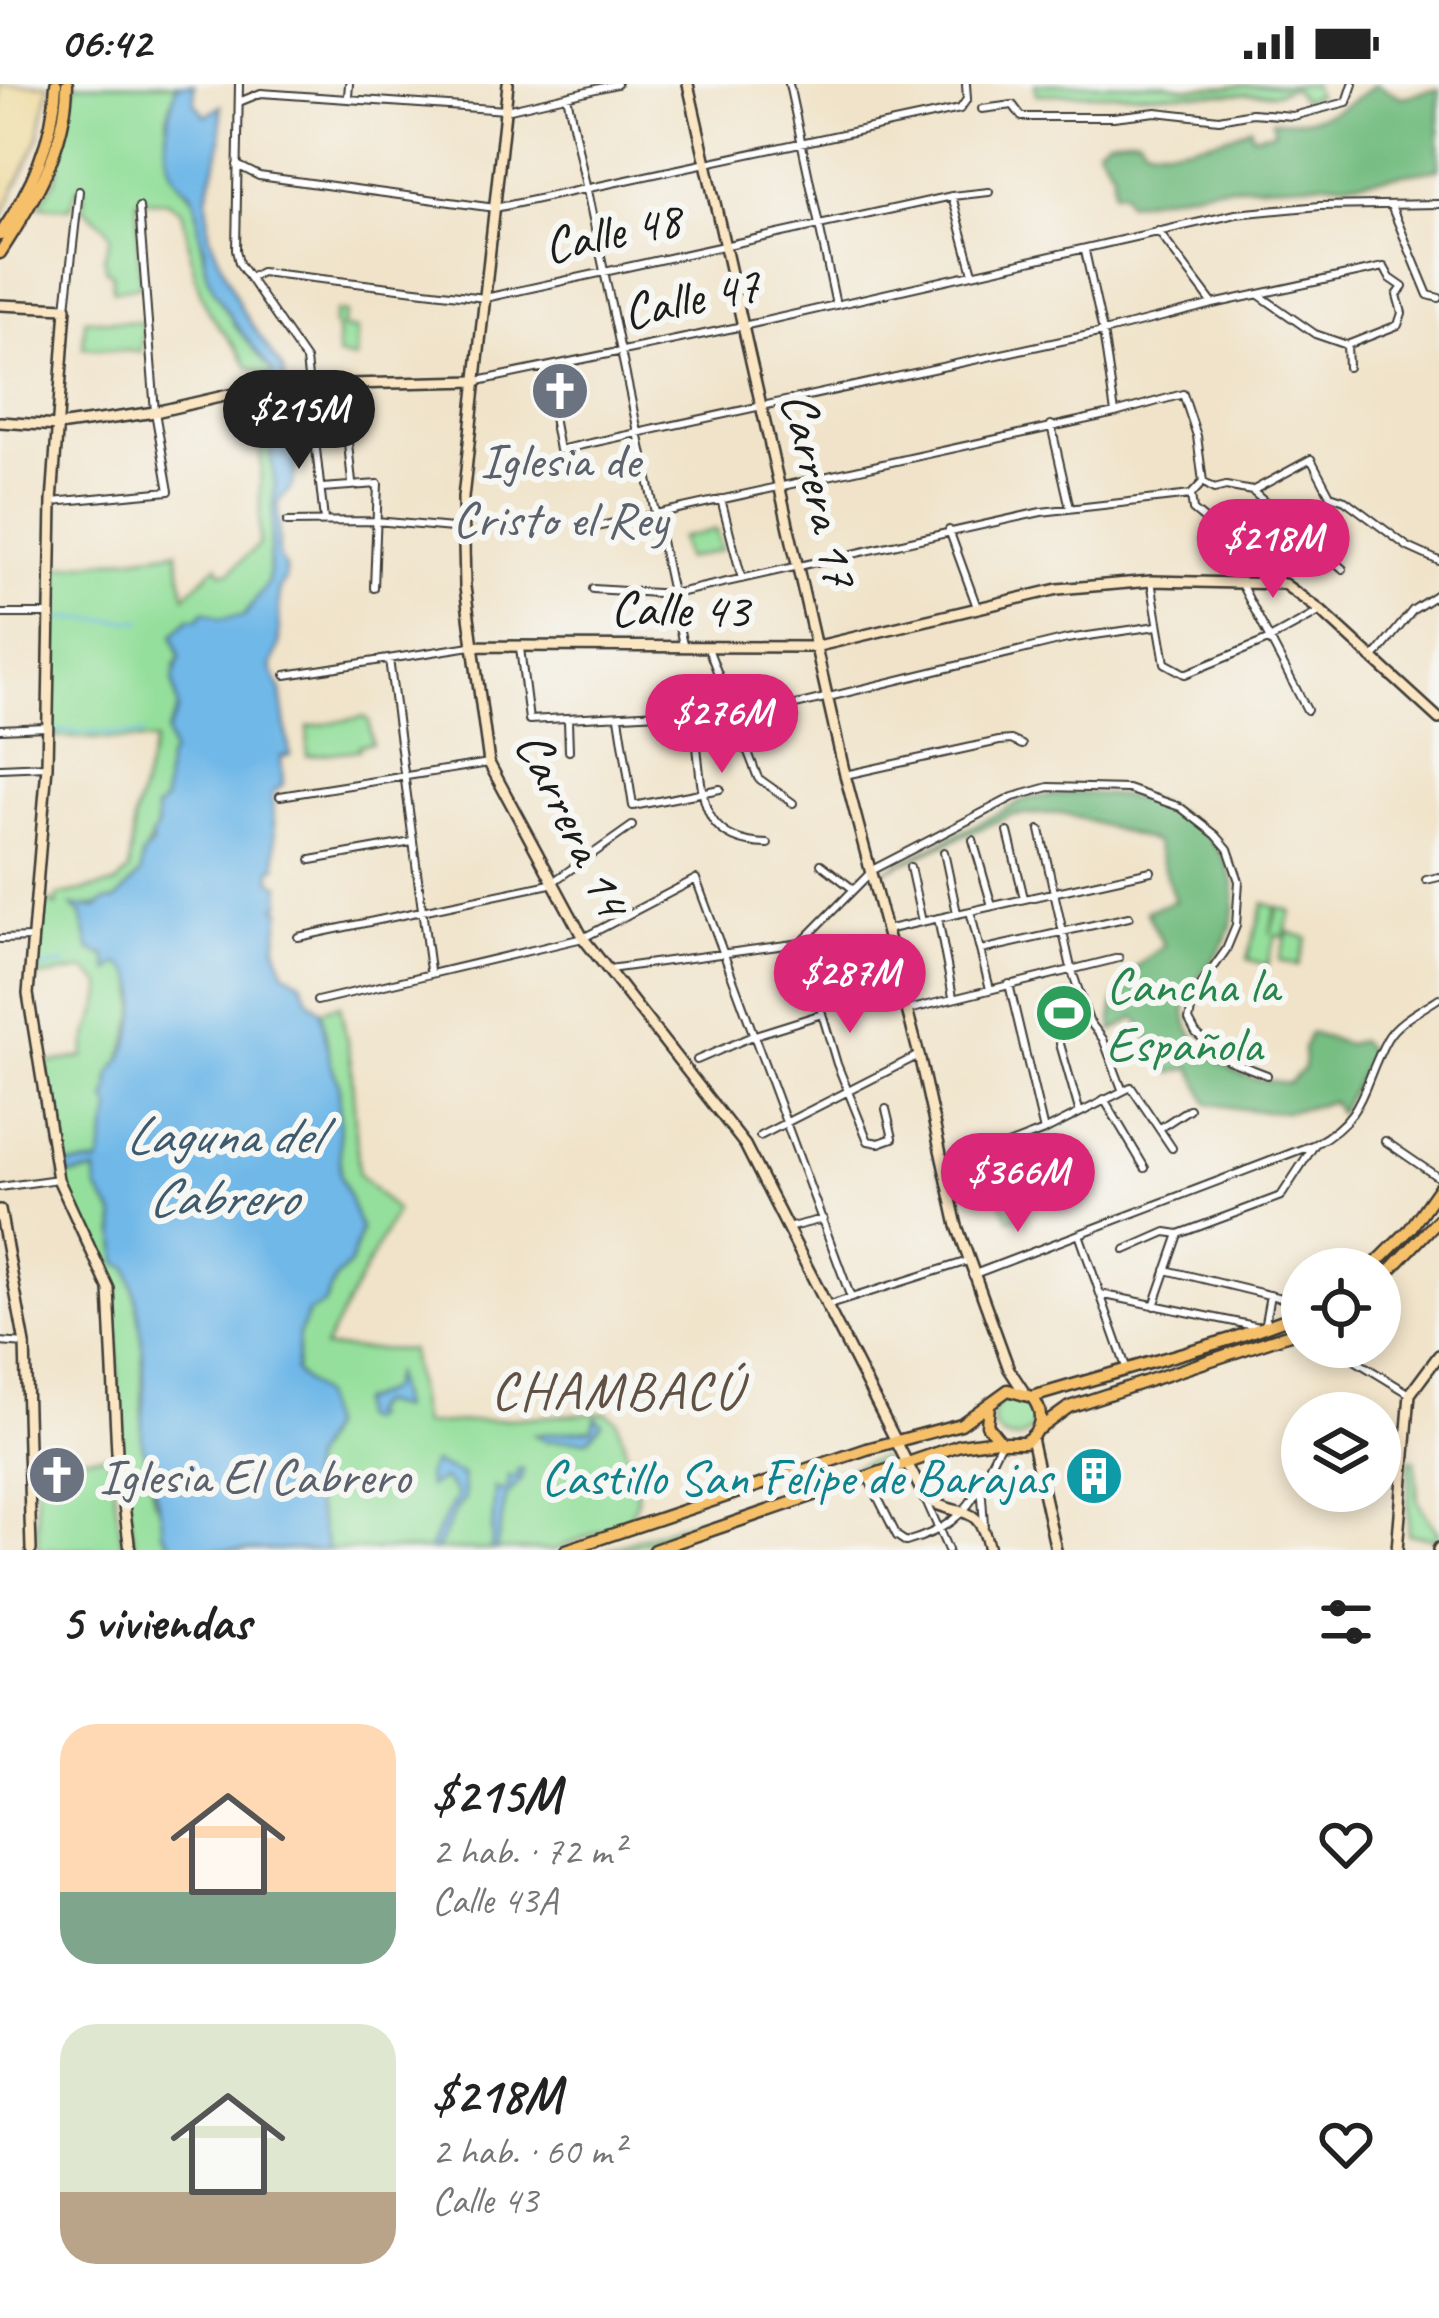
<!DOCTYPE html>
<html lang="es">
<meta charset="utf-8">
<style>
:root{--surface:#fff;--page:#f2f2f2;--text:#222;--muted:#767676;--accent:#db2777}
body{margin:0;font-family:Caveat,sans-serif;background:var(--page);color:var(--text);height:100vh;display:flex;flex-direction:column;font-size:45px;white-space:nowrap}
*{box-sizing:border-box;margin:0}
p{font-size:39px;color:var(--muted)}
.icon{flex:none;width:66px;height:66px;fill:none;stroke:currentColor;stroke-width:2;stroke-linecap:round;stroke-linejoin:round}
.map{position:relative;height:1466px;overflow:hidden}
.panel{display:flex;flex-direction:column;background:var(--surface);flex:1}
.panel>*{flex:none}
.tools{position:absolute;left:1281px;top:1164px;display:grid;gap:24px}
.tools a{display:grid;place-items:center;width:120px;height:120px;border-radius:50%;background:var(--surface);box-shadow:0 6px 18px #0003;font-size:60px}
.price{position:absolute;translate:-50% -102px;padding:0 27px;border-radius:42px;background:var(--accent);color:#fff;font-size:39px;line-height:78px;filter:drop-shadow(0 3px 6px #0008)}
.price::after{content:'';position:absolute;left:50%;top:72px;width:36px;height:27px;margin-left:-18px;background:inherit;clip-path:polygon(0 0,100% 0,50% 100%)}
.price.on{background:#222;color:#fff}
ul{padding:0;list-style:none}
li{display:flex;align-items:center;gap:36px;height:300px;padding:0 60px}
li span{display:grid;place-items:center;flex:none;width:336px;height:240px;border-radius:36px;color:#555}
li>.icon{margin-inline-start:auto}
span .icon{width:144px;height:144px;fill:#fffc;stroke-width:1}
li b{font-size:51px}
h2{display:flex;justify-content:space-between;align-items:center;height:144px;padding:0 60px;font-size:51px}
.status{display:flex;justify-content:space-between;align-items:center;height:84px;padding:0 60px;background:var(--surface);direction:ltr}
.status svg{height:33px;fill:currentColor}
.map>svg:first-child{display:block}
.green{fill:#94df9b;stroke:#587e5c;stroke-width:3}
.forest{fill:#77be83;stroke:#4a6d50;stroke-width:3}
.sand{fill:#eeda9e;stroke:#857b5d;stroke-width:3}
.water{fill:#70b8e8;stroke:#466a82;stroke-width:3}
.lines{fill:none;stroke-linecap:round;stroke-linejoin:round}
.stream{stroke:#70b8e8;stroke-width:3}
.street-casing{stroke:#3c3a36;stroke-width:10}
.secondary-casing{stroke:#3c3a36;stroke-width:14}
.highway-casing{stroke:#3c3a36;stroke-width:15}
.street{stroke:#fff;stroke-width:6}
.secondary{stroke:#fbe6c4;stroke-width:9}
.highway{stroke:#f6c06b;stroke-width:10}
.labels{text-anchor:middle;stroke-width:12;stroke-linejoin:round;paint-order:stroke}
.street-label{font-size:51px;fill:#1c1c1c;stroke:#f6f6f2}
.worship-label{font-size:51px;fill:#5b616d;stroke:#f6f6f2}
.leisure-label{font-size:51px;fill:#27864d;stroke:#f6f6f2;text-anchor:start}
.culture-label{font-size:51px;fill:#0d838f;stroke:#f6f6f2;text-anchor:end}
.water-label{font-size:54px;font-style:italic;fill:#3e5a6e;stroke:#f6f6f2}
.neighbourhood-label{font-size:54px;letter-spacing:3px;fill:#605144;stroke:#f6f6f2}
</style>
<div class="status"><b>06:42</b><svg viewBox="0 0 49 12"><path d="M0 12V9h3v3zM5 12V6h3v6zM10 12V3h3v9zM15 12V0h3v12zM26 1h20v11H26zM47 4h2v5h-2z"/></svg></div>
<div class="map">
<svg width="1439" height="1466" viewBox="0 0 1439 1466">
<rect width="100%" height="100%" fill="#f6f6f2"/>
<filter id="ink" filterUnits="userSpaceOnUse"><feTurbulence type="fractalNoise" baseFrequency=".00833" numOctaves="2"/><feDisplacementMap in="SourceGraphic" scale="24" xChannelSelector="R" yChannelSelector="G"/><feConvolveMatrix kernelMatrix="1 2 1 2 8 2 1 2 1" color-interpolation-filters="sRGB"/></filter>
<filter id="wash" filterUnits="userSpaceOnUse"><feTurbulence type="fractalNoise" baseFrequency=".004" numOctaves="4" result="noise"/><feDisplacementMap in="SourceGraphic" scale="48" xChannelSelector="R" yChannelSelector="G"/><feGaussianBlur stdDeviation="2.7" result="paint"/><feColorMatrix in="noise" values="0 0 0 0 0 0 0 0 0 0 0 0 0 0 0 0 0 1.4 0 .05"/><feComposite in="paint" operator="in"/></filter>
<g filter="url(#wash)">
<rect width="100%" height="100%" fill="#f0e3c9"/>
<path class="green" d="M75,0H177L167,34L170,80L178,98L195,116L205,182L235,242L273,288L272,293L248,283C238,261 220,248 209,227C191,196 191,160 182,127L166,117H137L140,202L113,207L112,189L106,186L104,173L111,152L106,143L83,123V105L78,103L70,124L39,122L55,97Z
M1035,0H1166L1188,4L1313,0L1317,12L1302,16L1292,3L1273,10H1036Z
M336,227L346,229L342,244L357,246L356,275L338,272L337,244L333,241Z
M85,235L144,239L141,268L83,264Z
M262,320L267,321L274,341L269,357L275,399L268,499L244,532L220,535L205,527L197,535L189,534L173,551L180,573L175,581L178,626L167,649L172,669L164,718L156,725C158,755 152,748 143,771C140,777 143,784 141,790C130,819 98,823 73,823L81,830L90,866L99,867L135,890L136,928L122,975L109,993L111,1024L99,1080L67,1082L68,1091L97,1087V1104L115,1132L118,1179L128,1183L143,1237L142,1357L154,1416L164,1432L162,1448L175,1466H135L120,1364L115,1233L110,1196L60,1092L64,1090L46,993V979L84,973C85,947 104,924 102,901L86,886L37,893L43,814L57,822V812L116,800L129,787L134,735L155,657L49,653L52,484L177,467L185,512L217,481L221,488H230L259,460Z
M716,446L721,466L685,475L680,454Z
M364,633L369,637L372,659L359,662V666L307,672L308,643Z
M1264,819L1276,823L1270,850L1278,823L1291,827L1284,853L1276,851L1267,881L1247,875Z
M1288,848L1307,854L1298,882L1279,876Z
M1069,910L1078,944L1059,948L1051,915Z
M340,921L351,979L359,1090L396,1127L324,1264L410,1266L422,1341L606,1328L617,1336L637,1403V1418L628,1436L554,1466H328L308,1395L310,1377L328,1344L324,1330L295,1288L299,1250L308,1229L324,1220L336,1194L350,1180L361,1146L340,1090L339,1001L330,977L321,926Z
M1012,1099L1025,1128L1009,1135L996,1106Z
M993 1334a21 21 0 1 1 42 0a21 21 0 1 1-42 0Z
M109,1371L123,1466H38L35,1375Z
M882,1373L884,1379L802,1408L799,1400Z
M1409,1376H1415L1418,1418L1438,1449L1434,1455L1408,1450Z
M697,1435L699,1441L623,1466H606Z"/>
<path class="forest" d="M1375,0L1402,13L1439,5V85L1360,97L1213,103L1127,119L1122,107L1113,108V87L1097,63L1108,55L1138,52L1145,61C1167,68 1231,56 1250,42L1252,51L1275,47L1272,36C1315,39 1343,28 1375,0Z
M1077,709C1101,711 1128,710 1151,718C1210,738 1252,788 1227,853C1218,875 1195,891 1187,915C1176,946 1217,980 1243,991C1256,997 1275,997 1289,999L1304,984L1303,965L1310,949L1347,960L1359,957L1371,969L1339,1029L1332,1017C1289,1033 1252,1028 1208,1019L1192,984L1171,989L1136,933L1113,948C1107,903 1131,886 1164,862L1146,827L1175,817L1155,758L1063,729L1011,731L876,791L1029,714Z"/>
<path class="sand" d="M0,0H49L38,56L0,136Z"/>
<path class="water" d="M177,0H194L195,19L206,32L221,22V59L207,112L209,150L241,225L283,286L291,328L289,340L295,347L296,385L291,404L278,418L279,473L285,482V495L279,505V562L271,584L281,607L290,671L281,673L283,700L272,710L277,783L271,785L272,797L280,801L281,819L276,823L281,826L276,863L284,887L302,898L308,915L321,926L330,977L339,1001L340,1090L361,1146L350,1180L336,1194L324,1220L308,1229L299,1250L295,1288L321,1312L328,1344L310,1377L308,1395L328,1466H175L162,1448C164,1425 146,1385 142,1359C140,1344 144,1327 144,1312C144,1264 141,1229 128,1184L118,1179L115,1132L97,1104L96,1088L67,1091V1081L99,1080L111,1025L106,1015C112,1005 108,998 111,989C112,988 122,974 122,973C135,949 151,891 118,880L110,888L106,872L90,866L81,830L72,822L97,824L105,817L116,816L141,789L142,772L153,759L151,752L157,745L156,725L164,718L167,676L172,669L167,649L178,626L173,594L180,573L173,551L190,534L197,535L205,527L220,535L244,532L268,499L275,399L269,357L274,341L267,321L273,312L267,291L271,292L273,288C252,262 196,198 205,164C195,149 201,133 195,117C192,106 182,104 176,95C157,65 169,30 177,0Z
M393,1291L400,1325L377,1319L367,1330L371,1333L366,1337L358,1334V1319L388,1306Z
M596,1333L602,1339L588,1356L546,1357L535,1351L591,1345Z
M433,1379L462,1391L465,1415C452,1426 445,1453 436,1466H430C431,1453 451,1427 457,1410L443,1395L428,1403L427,1389Z
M518,1385L523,1386L522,1395L506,1413L496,1466H491L495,1404L502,1408L509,1401L508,1392L517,1394Z"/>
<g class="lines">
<path class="stream" d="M54,534L142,537
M50,647L144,651
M40,884L66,880"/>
</g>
</g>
<g filter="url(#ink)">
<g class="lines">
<g class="street-casing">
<path id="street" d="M239,0L236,166L239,179L306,276L324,436
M789,0L836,221
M348,12L349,0
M567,12L683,561
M239,18L261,9L506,26L617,0
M982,25L1013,21L1022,33H1113L1156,28L1219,35L1252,29L1293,32L1347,18L1353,0
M237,81L259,92L495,124L960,25L967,15L966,0
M952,112L973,189
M1392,124L1428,211L1439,214
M1158,147L1213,220
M1085,167L1103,248L1115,329
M250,194L261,188L485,214L952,112L989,108
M66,224L79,107
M1347,261L1348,283
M544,284L559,366L1103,248L1213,220L1384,183L1390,194L1403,203L1397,211L1402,229L1398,241L1347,261L1315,250L1259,211
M478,297L743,242L1236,130L1320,122L1439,120
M1051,341L1070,424
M347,349L352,399
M322,404L378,400L374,504
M1252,407L1311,375L1330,411L1345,416L1408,463L1439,477
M1191,411L1193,426L1280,497
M721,415L742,495
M52,418L169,407L155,328L139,123
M287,438L376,437L463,445
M587,445L1115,329L1183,310L1197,352L1203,398
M949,446L977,523
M1151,497L1165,579L1185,590L1268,556L1321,527
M1241,500L1307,626
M593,505L673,510L1041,428L1191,411L1203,398L1214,405L1226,402L1252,407L1343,485
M0,530H48
M520,564L529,636L679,628L693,638C706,695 688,758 768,760
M708,564L758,694L793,719
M389,575L430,886
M1373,575L1413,526L1439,509
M286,591L471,562
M619,633L633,722L720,705
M738,635L1067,555L1157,542
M568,636L569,667
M0,645L46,643
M0,684L47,682
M845,691L999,657L1011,656L1022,661
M280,712L489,679
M1040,746L1071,884L1089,937L1103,955L1122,1005
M1008,748L1024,814
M973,756L992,822
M944,768L957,829
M311,776L412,758
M821,780L853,805
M910,783L922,838
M1426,796L1439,793
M970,827L990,905
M938,834L953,913
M885,846L1151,787
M298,853L550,800L632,742
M0,855L32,854
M801,859L837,980L868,1057L879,1059L893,1054L886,1025
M981,866L1129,833
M609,885L801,859L874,785L1013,713L1049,703L1128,705L1180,723L1216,751L1228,765L1239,797L1236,842L1226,866L1194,911L1189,936L1196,949L1228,976L1267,991
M1009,900L1044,1047
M317,917L583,854L696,795L851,1214
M908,926L1119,874
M1060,960L1079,1026
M697,976L755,951L822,930
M1104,1015L1145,1084
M1160,1044L1189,1025
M760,1052L917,972
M1385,1057L1439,1094
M945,1085L1044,1047L1131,1003L1172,1064
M0,1103L58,1095
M787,1144L823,1135
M1079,1150L1127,1286
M1125,1166L1166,1148L1179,1150
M1166,1186L1302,1219
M972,1191L1315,1060C1368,1031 1361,1001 1387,955C1397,937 1423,925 1439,914
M1100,1210L1264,1244L1270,1211
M826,1222L968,1177
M1154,1222L1179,1150L1281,1112L1315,1060
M0,1258L25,1260
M1333,1263L1410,1310
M868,1394L897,1452L906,1458C941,1448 967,1432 981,1399
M925,1414L948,1466
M984,1441L981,1399L1001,1358"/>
</g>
<g class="secondary-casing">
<path id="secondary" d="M508,0L463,414L465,503L489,679L583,854L745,1061L925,1414C961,1437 978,1414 989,1466
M688,0L845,691L919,971L957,1142L1009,1285L1024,1308
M0,221L66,224L52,418L47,682L28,910L58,1095L109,1205L117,1369L130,1466
M0,338L58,342L155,328L237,309L304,301L478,297
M471,562L814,563L1058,505L1151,497L1284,500L1321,527L1439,635
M0,1126L25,1260L31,1466
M1031,1354L1056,1466
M1397,1466L1410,1310L1439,1271
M1438,1466L1439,1464"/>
</g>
<g class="highway-casing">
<path id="highway" d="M0,151C31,105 54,56 56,0
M0,169C34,117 66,64 67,0
M1370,1185L1410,1145L1439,1104
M1380,1197L1439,1135
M1032,1313L1231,1255L1302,1229
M1040,1344L1069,1323L1302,1246
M566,1466L867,1365L961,1340L1008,1306L1032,1313C1045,1330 1042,1347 1024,1358H1001L987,1341L989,1321
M654,1466L960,1361L997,1356"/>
</g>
<use href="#street" class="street"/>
<use href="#secondary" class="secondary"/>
<use href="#highway" class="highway"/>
</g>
</g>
<defs>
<g id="church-disc" transform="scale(3)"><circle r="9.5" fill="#6b7280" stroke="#f6f6f2"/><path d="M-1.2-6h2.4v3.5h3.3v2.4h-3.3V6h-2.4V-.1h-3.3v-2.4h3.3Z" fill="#fff"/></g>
<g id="stadium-disc" transform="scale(3)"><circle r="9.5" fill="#2e9e5b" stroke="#f6f6f2"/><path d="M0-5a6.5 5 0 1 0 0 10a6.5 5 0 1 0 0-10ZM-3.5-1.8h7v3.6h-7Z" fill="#fff"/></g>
<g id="building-disc" transform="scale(3)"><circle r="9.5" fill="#0f9aa8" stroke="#f6f6f2"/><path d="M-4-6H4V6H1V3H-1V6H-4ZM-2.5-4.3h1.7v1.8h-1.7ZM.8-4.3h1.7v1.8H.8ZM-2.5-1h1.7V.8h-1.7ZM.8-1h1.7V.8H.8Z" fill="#fff"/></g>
</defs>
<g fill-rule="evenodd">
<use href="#church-disc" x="560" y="307"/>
<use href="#stadium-disc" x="1064" y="929"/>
<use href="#church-disc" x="57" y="1391"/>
<use href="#building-disc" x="1094" y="1392"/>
</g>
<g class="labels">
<g class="street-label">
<text transform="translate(612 147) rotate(-12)" y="18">Calle 48</text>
<text transform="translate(691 213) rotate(-12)" y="18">Calle 47</text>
<text transform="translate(821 405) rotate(77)" y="18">Carrera 17</text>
<text transform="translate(680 524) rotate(1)" y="18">Calle 43</text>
<text transform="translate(574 739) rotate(64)" y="18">Carrera 14</text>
</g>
<g class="worship-label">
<text x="560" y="393">Iglesia de<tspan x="560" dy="59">Cristo el Rey</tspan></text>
<text x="99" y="1409" text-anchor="start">Iglesia El Cabrero</text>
</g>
<g class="leisure-label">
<text x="1106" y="918">Cancha la<tspan x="1106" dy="59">Española</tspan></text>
</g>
<g class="culture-label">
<text x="1052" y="1410">Castillo San Felipe de Barajas</text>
</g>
<g class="water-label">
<text x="222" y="1069">Laguna del<tspan x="222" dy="62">Cabrero</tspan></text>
</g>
<g class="neighbourhood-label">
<text x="617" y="1324">CHAMBACÚ</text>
</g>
</g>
</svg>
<div class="tools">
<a><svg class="icon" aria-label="locate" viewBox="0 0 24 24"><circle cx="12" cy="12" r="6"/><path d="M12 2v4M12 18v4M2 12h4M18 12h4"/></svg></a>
<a><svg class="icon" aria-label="layers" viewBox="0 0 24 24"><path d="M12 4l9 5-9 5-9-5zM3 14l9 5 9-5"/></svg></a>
</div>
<b class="price on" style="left:299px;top:388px">$215M</b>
<b class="price" style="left:1273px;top:517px">$218M</b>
<b class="price" style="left:722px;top:692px">$276M</b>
<b class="price" style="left:850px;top:952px">$287M</b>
<b class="price" style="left:1018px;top:1151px">$366M</b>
</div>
<section class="panel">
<h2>5 viviendas<svg class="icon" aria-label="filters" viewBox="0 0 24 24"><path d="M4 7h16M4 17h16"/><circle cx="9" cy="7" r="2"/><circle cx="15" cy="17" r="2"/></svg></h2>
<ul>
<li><span style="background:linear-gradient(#ffd9b3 70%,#7fa58c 0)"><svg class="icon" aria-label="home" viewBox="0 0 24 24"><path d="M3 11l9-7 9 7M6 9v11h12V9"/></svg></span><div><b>$215M</b><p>2 hab. · 72 m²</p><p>Calle 43A</p></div><svg class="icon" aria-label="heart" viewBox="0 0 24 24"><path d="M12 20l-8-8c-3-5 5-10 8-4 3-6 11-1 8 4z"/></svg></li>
<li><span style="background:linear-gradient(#dfe7d0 70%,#b9a48a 0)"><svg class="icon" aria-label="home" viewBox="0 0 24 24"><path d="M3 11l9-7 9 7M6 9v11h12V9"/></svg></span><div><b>$218M</b><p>2 hab. · 60 m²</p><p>Calle 43</p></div><svg class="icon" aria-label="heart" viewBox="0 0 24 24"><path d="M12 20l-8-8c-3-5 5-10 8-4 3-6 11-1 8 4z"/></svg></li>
</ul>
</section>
